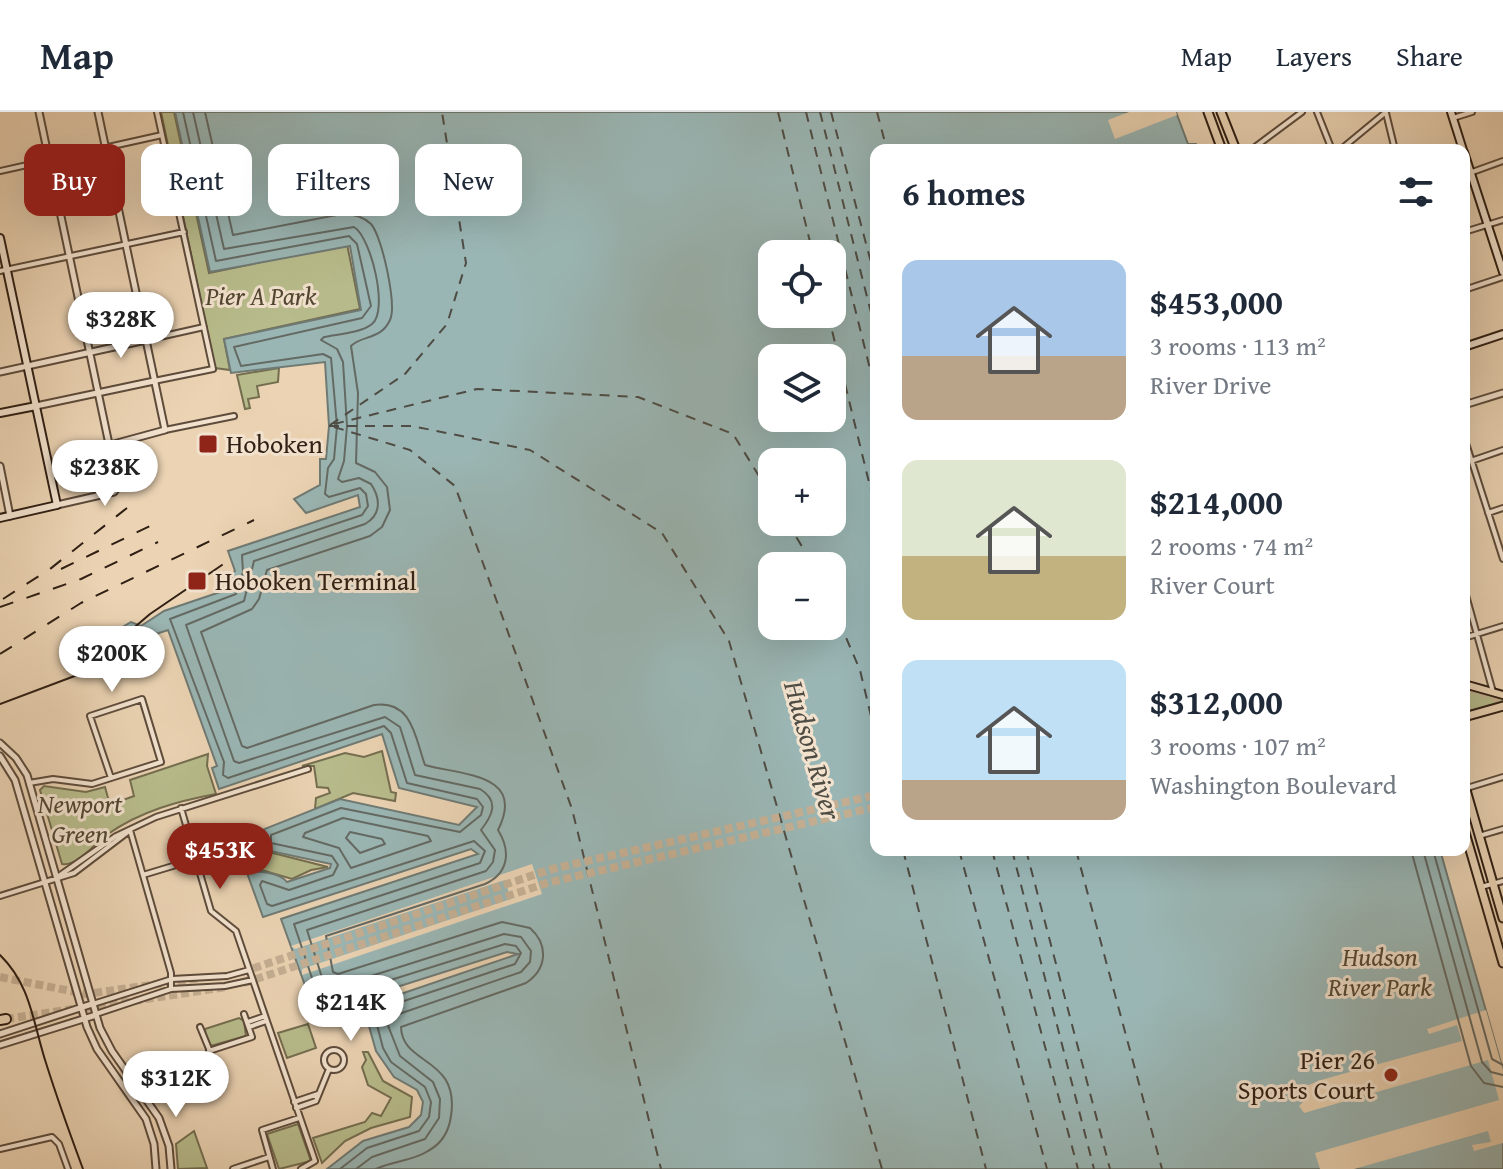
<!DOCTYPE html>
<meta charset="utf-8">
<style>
:root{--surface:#fff;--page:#f2f2f3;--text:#1f2937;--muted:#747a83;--line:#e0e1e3;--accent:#8f2418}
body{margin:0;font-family:"Gentium Book Plus",serif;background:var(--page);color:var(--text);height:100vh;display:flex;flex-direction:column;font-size:30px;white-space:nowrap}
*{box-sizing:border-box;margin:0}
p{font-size:26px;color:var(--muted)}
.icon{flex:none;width:44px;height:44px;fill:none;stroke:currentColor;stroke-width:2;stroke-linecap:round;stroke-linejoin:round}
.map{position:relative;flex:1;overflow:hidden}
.sheet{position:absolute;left:870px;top:32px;width:600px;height:712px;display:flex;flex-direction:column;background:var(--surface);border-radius:16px;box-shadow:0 8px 32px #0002}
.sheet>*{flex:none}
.banner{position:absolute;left:24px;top:32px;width:726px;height:72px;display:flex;gap:16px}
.fabs{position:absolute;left:758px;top:128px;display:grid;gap:16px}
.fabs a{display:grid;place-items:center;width:88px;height:88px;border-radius:16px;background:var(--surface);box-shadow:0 8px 32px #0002;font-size:40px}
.price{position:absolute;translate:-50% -68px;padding:0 18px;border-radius:28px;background:#fff;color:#222;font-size:26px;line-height:52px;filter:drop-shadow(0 2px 4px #0008)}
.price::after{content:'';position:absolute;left:50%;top:48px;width:24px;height:18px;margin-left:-12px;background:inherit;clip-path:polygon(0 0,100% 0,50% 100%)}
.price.active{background:var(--accent);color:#fff}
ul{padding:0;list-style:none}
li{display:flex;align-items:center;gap:24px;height:200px;padding:0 32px}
li span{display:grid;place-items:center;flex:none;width:224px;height:160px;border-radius:16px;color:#555}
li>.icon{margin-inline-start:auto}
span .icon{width:96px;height:96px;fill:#fffc;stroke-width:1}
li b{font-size:34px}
h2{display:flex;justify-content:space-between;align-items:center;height:96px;padding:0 32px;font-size:34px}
.chip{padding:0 28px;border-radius:16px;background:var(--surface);box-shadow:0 8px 32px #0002;font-size:28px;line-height:72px}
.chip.active{background:var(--accent);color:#fff}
header{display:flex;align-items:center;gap:48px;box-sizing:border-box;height:112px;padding:0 40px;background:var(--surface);border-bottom:2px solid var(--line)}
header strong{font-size:38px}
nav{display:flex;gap:44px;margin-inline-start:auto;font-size:28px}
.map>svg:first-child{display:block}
.green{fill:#b8bc8c;stroke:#746e50;stroke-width:2}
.water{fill:#9ab6b4;stroke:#6f7a74;stroke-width:2;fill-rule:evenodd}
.pier{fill:#ebd3b3}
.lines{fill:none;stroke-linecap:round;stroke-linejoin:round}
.shore{stroke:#646a64;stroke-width:2}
.ferry{stroke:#4f4c44;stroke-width:2;stroke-dasharray:10 8;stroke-linecap:butt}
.motorway-tunnel{stroke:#c5af93;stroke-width:8;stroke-dasharray:8 4;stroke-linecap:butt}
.minor-casing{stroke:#5e4c3c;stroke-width:8}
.tertiary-casing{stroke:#5e4c3c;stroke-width:9}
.secondary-casing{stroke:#2f1f14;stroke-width:10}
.primary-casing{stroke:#2f1f14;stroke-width:10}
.trunk-casing{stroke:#2f1f14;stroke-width:11}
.motorway-casing{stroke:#2f1f14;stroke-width:12}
.minor{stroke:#f2e2ce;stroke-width:4}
.tertiary{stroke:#f2e2ce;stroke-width:5}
.secondary{stroke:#f2e2ce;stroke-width:6}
.primary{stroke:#ebd3b3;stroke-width:6}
.trunk{stroke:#ebd3b3;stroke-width:7}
.motorway{stroke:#ebd3b3;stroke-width:8}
.tram{stroke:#2f1f14;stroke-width:2}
.rail{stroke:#2f1f14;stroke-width:2;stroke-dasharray:14 14;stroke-linecap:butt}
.poi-dot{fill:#8f2418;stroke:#f2e2ce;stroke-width:3}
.labels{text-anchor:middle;stroke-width:6;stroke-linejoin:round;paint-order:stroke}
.park-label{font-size:26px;font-style:italic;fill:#514632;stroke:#f2e2ce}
.poi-label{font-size:26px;fill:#2f1f14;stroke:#f2e2ce;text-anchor:start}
.water-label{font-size:28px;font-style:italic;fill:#4f4c44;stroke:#f2e2ce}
</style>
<header>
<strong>Map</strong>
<nav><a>Map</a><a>Layers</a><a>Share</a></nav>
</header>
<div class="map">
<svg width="1503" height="1057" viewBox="0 0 1503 1057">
<rect width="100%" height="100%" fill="#ebd3b3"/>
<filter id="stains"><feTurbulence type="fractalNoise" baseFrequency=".0025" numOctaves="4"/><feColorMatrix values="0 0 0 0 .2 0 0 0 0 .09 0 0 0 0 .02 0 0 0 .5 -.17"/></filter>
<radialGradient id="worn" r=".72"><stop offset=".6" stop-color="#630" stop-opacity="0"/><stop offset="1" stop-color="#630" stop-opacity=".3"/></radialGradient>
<path class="green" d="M161,0H174L209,161L347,132L360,197L224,227L230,258L215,256Z
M279,256L278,270L257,274L259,285L248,287L250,296L245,297L237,263Z
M1464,575L1503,586V590L1464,602Z
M382,639L391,680L396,681L395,689L353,681L315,697L316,686L330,681L328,676L317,675L314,654H302L345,641L364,645Z
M208,642L207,654L216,682C178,689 141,699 108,722C95,731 77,755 62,752L40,678L44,674L86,680L105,675L108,686L115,691L134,684L130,668Z
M241,734L260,741L261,738L328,755L311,758L292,767L248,754Z
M239,906L244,909L246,924L207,935L205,917Z
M308,912L316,936L287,946L278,921Z
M363,940H368L383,969L412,985L410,1005L371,1016L345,1029L322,1051L313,1026L365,1010L372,1001L381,1004L391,986L368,973L362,955L366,948Z
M298,1012L311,1049L279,1057L267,1022Z
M194,1019L207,1056L178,1057L176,1032Z"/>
<path class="water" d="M175,0H1176L1188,32H1196L1200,38H876V738H1440L1503,958V1057H327L363,1029L409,1015L421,1003L423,990L417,978L394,965L376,939L365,900L392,885L518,842L507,840L315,901L281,807L478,742L471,737L263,805L247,761C259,758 280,761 287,770L330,756L331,752L219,728L221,720L252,722L340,687L459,713L477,695L399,676L382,622L219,677L212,656L217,654L168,518L114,536L107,524L131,510L141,514L164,499L232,476L231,462L235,459L228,439L360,395L358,383L306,401L294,387L320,373V347H326L329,314L325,250L231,261L224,227L361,198L350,134L210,160ZM772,142H832V202H772ZM772,246H832V306H772ZM772,350H832V410H772ZM772,454H832V514H772Z"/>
<path class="pier" d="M1129,0H1176L1177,3L1115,27L1108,8Z
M532,752L542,782L302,863V857L511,787L505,768L295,837L291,834Z
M1486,898L1503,958V1031L1474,1039L1472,1033L1491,1030L1488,1019L1354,1057H1320L1315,1041L1499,988L1488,948L1304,1001L1299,994L1304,989L1301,976L1321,968L1462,929L1457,913L1429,922L1427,917Z"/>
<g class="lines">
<path class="shore" d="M183,0L216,149L349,124L357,132L371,194L362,206L234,235L241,254L323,242L331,246L337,314L334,347L328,356L325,382L329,385L360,376L366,382L368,394L362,403L242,443L243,460L236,482L170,507L224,650L223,663L228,666L384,614L391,621L407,671L477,687L483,695L481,703L460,720L341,696L271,723V731L332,744L338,753L333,763L289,778L262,769L260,773L267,792L272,794L474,729L485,739L480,751L294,812L319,887L324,889L505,832L516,834L521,841L515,852L395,892L375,905L383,936L391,950L425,975L431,990L429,1005L419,1019L367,1036L340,1057
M193,0L224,137L354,115C371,125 389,199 372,212C361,221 338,222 324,225L321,228L337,237L343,250L347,314L344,349L338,367L342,370L359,366L371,372C381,387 381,403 365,412L254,449L244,489L186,513L234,649L239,651L385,605L400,615L415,663L480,677C500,689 492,704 481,718L495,738L493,750L486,759L307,818L325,875L330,877L504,822L521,825L531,839L530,850L521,860L399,902L387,911L400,944L433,970L440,987L439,1006L425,1027L372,1045L356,1057
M205,0L233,123L342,102C353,102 363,104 371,112C382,124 397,193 390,208C381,228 362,223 351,234L358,281L356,351L375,360L387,375L390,398L382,415L370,424L267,458L259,487L252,497L201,520L242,634L247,636L374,593C413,588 415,626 425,653C460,663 527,661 498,718C511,739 509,761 485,772L326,824L333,860L338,862L502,810L530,816C549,833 547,857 526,871L401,915C402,954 460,944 451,1004C449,1019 441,1032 428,1039C413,1049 392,1049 376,1057
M343,706L428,724L431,729L351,756L339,736L303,725L305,721Z
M350,720L382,727L385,732L360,741L346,726Z
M1411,738L1471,954L1484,971L1503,975
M1423,738L1482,950L1491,960L1503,963
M1433,738L1492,947L1503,953"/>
<path class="ferry" d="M778,0L813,142
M806,0L876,281
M820,0L876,220
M831,0L876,169
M877,0L887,38
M828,202L876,399
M334,312L477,277L638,285L733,322L772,385
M330,313L405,262L447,212L466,151L442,0
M329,314H412L530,338L662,421L729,529L882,1057
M334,315L410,338L455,374L572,697L661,1057
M787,410L814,454
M832,493L860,558L876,625
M903,738L986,1057
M959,738L1047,1057
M992,738L1078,1057
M1012,738L1094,1057
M1026,738L1110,1057
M1076,738L1162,1057"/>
<path class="motorway-tunnel" d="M1469,576L1503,588
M242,860L552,757L876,683
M0,865L86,882L201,866
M244,871L547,771L876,695
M86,896L227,875
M6,907L73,897"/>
<g class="minor-casing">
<path id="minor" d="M1317,0L1332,38
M1386,1L1395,38
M1453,6L1472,0
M1251,38L1302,0
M1340,38L1386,0
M0,59L162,23
M1464,63L1503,49
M1464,120L1503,108
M0,159L184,120
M1464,178L1503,165
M146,228L204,215
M154,269L213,257L157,0
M165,318L234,304
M1464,325L1503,447
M1471,349L1503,338
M1488,401L1503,396
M1464,476L1493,580
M1464,526L1503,514
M29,671L53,667L92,672L155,652L161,650L142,587L90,604L111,666
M1467,676L1503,665
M181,696L211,799L236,819L315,1049L301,1057
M130,718L171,861V877
M1479,724L1503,717
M143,763L196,747
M56,766L116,724L156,705L308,657
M1481,775L1503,769
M0,784L74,761L128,720
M93,892L172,867L227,864L249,858
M96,902L171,877L225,874L253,868
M248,910L265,904
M200,915L216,954
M249,915L266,909
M324 948a10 10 0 1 1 20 0a10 10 0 1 1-20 0Z
M209,939L252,925L244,902
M294,990L318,982
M296,996L316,989L329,957
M0,1037L52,1025L59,1032L68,1057
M233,1057L269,1045
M273,1057L262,1018L299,1006"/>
</g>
<g class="tertiary-casing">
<path id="tertiary" d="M39,0L118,375L114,380L57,393
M98,0L165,318L110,333
M0,260L146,228
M1464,293L1503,281
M36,294L154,269
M0,354L10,404
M0,631L16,646L27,663L100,916L112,939L159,1006L169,1034L171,1057
M0,644L15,668L87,915L97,937L146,1007L154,1032L156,1057
M0,922L92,892
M0,933L96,903"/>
</g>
<g class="secondary-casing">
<path id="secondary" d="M1451,0L1463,38
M1464,40L1503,160
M0,126L57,393L0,406
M1464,235L1503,222
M0,301L36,294"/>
</g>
<g class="primary-casing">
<path id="primary" d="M1464,572L1503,583"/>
</g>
<g class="trunk-casing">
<path id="trunk" d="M1208,0L1222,38
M1221,0L1236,38
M1464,605L1503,594
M1464,671L1503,806
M1464,717L1503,851"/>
</g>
<g class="motorway-casing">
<path id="motorway" d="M0,908L6,907"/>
</g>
<use href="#minor" class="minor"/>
<use href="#tertiary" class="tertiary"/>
<use href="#secondary" class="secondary"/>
<use href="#primary" class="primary"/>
<use href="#trunk" class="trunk"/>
<use href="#motorway" class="motorway"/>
<path class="tram" d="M0,592L80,562L150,502L222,453
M0,843C31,873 33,911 46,951C57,986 70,1022 83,1057"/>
<path class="rail" d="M61,457L150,414
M3,487L50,457L137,388
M0,495L81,467L158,430
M0,542L81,491L254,408"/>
</g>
<g class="poi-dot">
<rect x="198" y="322" width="20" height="20" rx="4"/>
<rect x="187" y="459" width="20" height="20" rx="4"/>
<circle cx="1391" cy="963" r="8"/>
</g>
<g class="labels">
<g class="park-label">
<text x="261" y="193">Pier A Park</text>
<text x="80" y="701">Newport<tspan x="80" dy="30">Green</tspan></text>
<text x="1380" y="854">Hudson<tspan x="1380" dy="30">River Park</tspan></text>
</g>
<g class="poi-label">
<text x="226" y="341">Hoboken</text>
<text x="215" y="478">Hoboken Terminal</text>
<text x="1375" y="957" text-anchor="end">Pier 26<tspan x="1375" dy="30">Sports Court</tspan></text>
</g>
<g class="water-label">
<text transform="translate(813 638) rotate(74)" y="10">Hudson River</text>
</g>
</g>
<rect width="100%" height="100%" filter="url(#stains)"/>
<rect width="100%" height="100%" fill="url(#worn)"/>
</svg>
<div class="fabs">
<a><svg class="icon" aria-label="locate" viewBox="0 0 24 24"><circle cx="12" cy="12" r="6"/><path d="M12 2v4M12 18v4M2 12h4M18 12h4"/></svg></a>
<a><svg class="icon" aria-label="layers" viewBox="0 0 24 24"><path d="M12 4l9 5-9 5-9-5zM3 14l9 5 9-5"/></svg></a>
<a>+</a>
<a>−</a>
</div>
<b class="price" style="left:121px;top:248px">$328K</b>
<b class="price" style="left:105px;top:396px">$238K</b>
<b class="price" style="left:112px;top:582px">$200K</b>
<b class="price active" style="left:220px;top:779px">$453K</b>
<b class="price" style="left:351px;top:931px">$214K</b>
<b class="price" style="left:176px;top:1007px">$312K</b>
<div class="banner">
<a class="chip active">Buy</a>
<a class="chip">Rent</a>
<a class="chip">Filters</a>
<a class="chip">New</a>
</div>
<section class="sheet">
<h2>6 homes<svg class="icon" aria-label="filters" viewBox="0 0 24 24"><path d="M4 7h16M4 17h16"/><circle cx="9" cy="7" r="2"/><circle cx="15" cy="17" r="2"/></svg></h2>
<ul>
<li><span style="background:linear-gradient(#a9c7e8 60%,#b9a48a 0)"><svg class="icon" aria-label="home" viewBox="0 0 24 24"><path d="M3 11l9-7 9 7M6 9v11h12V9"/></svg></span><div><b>$453,000</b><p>3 rooms · 113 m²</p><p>River Drive</p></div></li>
<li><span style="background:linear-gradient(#dfe7d0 60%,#c2b280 0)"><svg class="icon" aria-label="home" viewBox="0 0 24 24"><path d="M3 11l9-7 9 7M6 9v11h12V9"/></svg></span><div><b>$214,000</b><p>2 rooms · 74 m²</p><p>River Court</p></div></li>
<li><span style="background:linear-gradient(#bfe0f5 75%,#b9a48a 0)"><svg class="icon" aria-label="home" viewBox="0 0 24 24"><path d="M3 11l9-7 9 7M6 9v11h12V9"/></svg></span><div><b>$312,000</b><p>3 rooms · 107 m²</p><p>Washington Boulevard</p></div></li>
</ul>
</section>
</div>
